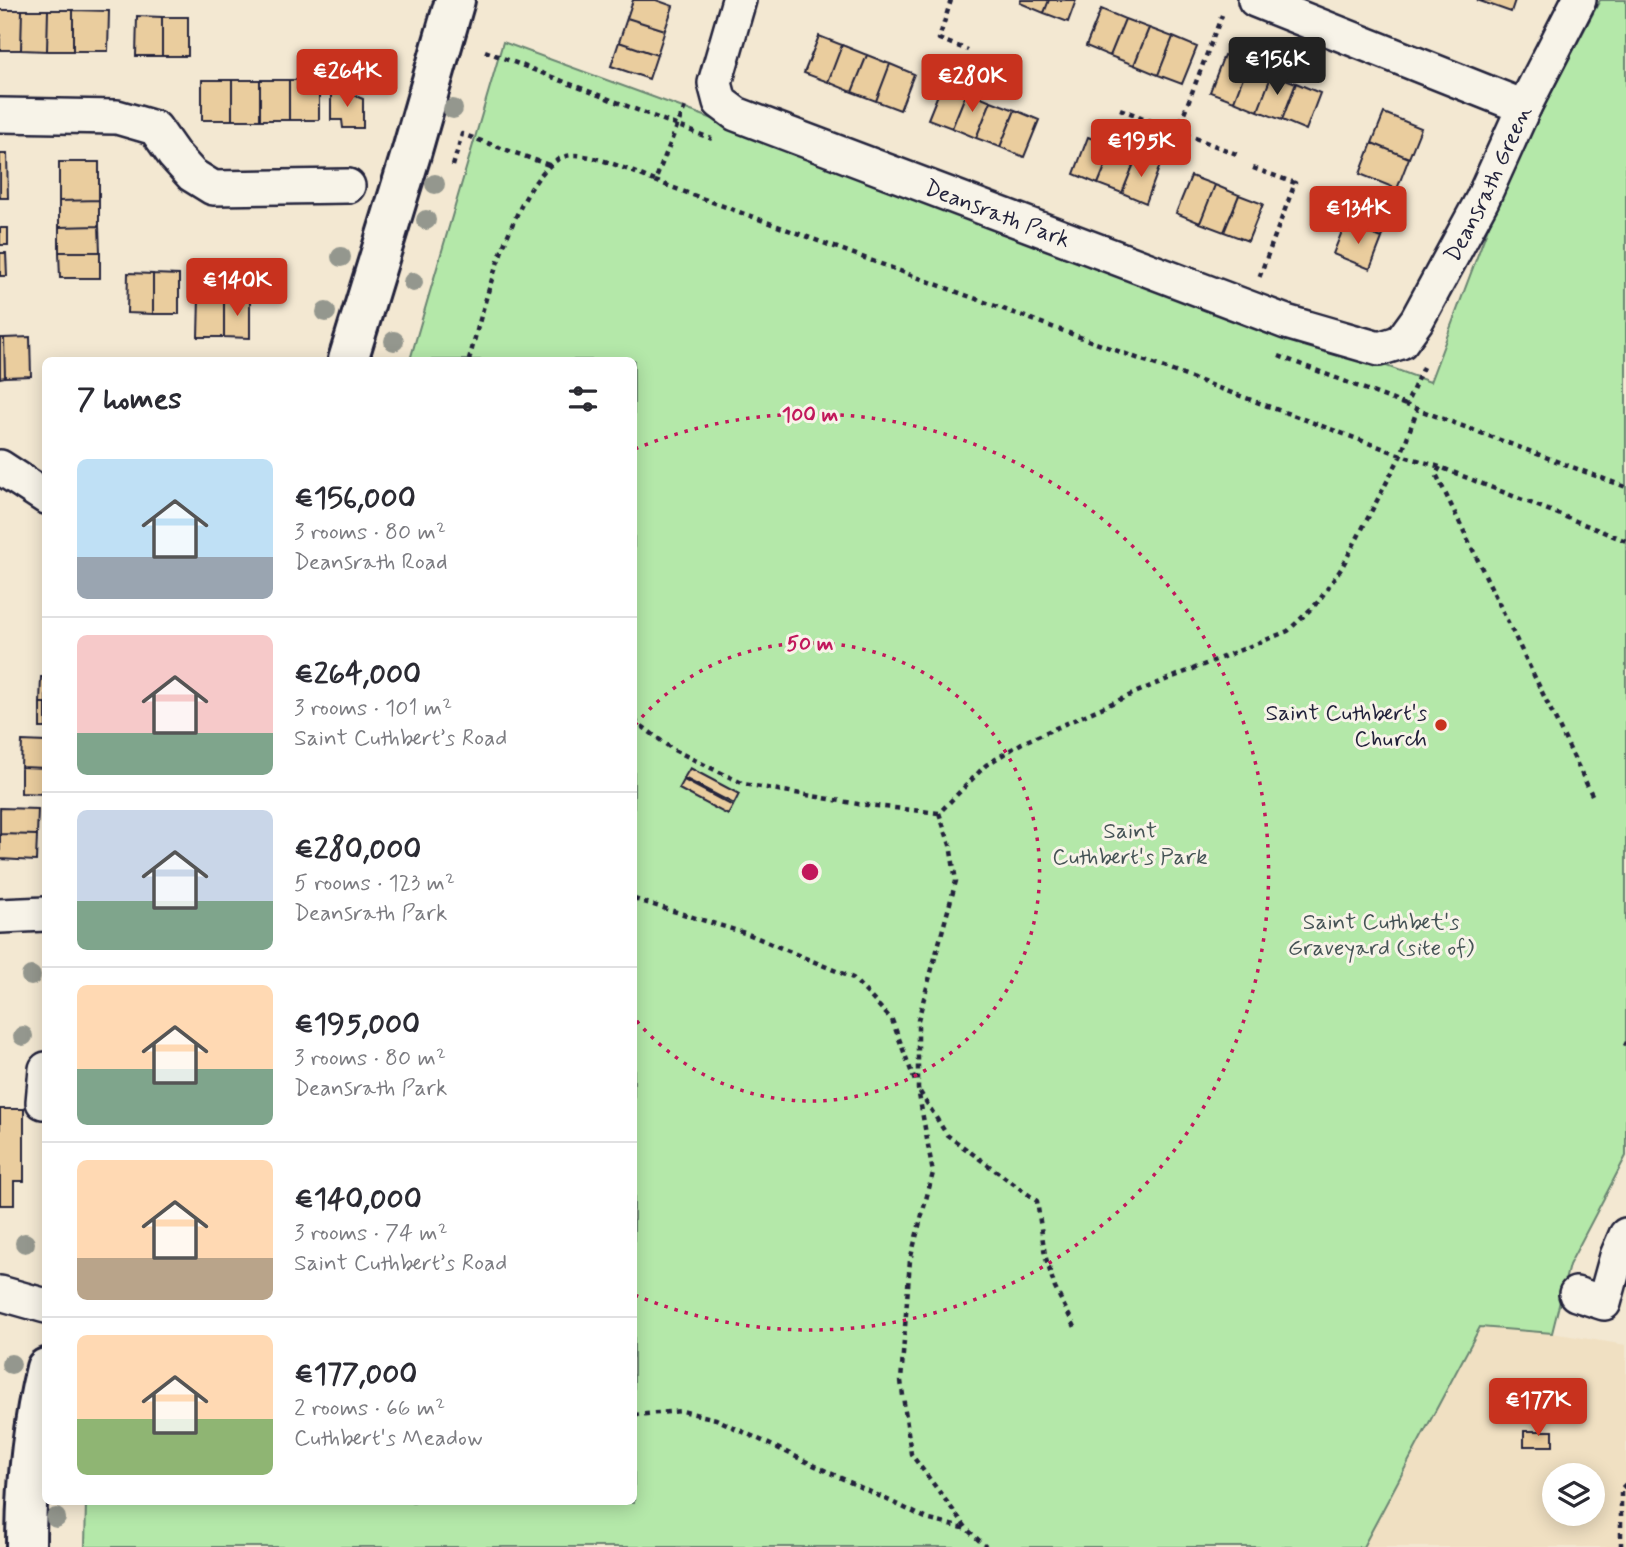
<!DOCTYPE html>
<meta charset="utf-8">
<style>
:root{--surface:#fff;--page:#f2f2f3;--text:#2b2b33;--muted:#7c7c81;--line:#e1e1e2;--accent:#c8321e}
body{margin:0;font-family:Mynerve,sans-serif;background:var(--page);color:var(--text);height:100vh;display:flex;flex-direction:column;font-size:26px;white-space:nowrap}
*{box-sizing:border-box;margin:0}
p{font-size:23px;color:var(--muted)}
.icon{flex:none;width:38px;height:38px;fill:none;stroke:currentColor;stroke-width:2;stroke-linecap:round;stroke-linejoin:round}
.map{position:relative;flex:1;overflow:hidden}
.panel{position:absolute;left:42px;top:357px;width:595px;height:1148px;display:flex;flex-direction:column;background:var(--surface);border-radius:10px;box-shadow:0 4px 18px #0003}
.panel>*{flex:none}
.tools{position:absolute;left:1542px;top:1463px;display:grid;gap:14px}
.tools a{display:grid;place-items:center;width:63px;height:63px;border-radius:50%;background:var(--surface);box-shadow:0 4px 18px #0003;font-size:35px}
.price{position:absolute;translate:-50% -60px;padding:0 16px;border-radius:7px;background:var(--accent);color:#fff;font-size:23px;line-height:46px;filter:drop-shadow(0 2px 4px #0008)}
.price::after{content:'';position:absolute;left:50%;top:42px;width:21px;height:16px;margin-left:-10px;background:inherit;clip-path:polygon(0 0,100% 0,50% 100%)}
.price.selected{background:#222;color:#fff}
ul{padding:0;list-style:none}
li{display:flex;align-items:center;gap:21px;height:175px;padding:0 35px}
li+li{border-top:2px solid var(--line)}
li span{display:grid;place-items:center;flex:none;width:196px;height:140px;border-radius:10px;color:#555}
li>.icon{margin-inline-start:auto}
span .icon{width:84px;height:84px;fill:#fffc;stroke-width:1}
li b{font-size:30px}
h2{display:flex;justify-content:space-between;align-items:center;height:84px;padding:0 35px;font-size:30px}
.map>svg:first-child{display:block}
.built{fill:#f0e0c2;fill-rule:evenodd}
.green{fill:#b4e8a9;stroke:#6b8572;stroke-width:2}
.building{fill:#eacd9e;stroke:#22223b;stroke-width:2}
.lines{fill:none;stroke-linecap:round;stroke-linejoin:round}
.street-casing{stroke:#22223b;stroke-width:38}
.secondary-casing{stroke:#22223b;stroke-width:44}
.path{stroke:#22223b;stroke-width:4.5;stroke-dasharray:5 5;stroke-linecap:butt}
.street{stroke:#f7f3e8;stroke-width:33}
.secondary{stroke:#f7f3e8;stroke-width:38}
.tree{fill:#94978e}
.ring{fill:none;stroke:#c2185b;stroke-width:3.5;stroke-dasharray:3.5 7}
.poi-dot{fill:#c8321e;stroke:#f7f3e8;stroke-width:2.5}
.labels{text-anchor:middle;stroke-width:6;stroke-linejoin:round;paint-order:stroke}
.street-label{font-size:23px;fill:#22223b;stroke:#f7f3e8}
.poi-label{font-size:23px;fill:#22223b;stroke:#f7f3e8;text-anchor:end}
.park-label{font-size:23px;fill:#465456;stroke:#f7f3e8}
.centre{fill:#c2185b;stroke:#f7f3e8;stroke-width:3.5}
.ring-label{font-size:21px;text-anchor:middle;font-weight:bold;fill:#c2185b;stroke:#f7f3e8;stroke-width:6;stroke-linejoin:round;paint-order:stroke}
</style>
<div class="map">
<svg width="1626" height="1547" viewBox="0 0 1626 1547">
<rect width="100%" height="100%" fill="#f3e8d2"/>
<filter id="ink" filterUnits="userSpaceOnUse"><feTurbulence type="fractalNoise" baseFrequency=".0143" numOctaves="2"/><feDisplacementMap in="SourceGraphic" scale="14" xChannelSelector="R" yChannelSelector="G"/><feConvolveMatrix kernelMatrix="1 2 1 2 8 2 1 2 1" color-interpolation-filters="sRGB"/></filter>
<g filter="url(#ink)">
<path class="built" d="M1480,1327L1552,1333L1626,1345V1547H1363ZM1554,1475H1592V1514H1554Z"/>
<path class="green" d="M1600,0H1626V1156L1569,1265L1552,1333L1480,1327L1363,1547H85L86,1502H634V360H410L503,42L1430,382L1507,177Z"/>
<path class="building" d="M633,0H656L673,6L665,30L627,18Z
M1021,0H1049L1044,13L1020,3Z
M1049,0H1076L1068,22L1044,13Z
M1477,0H1515L1511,12Z
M1101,9L1125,19L1110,56L1086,46Z
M0,10H22L21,50H0Z
M22,10H48L47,51L21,50Z
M48,10H73V51H47Z
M73,10L109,11L108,51H73Z
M137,16L162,17V56H136Z
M162,17H188V56H162Z
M627,18L665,30L657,55L619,42Z
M1125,19L1149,28L1134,65L1110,56Z
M1149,28L1173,37L1158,75L1134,65Z
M819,36L842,45L828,82L804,73Z
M1173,37L1197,47L1182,84L1158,75Z
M619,42L657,55L649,79L611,66Z
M842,45L867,55L852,92L828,82Z
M867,55L890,64L876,101L852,92Z
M1224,55L1248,64L1234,101L1210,92Z
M890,64L914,74L900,110L876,101Z
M1248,64L1272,74L1258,111L1234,101Z
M1272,74L1296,83L1282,120L1258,111Z
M202,80H232V120H202Z
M232,80H260V120H232Z
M260,80H289V120H260Z
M289,80H319V120H289Z
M943,82L967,91L952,128L928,119Z
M1296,83L1320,93L1306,130L1282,120Z
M331,86L363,99V128H343L342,120H331Z
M967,91L991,101L976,138L952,128Z
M991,101L1015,110L1000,147L976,138Z
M1015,110L1039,120L1024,157L1000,147Z
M1384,113L1421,128L1409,158L1372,143Z
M1088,137L1113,147L1098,184L1074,174Z
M1372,143L1409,158L1397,189L1360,174Z
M1113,147L1137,156L1122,193L1098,184Z
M0,154H7L8,198H0Z
M1137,156L1160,165L1146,203L1122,193Z
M59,162H99V200L59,201Z
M1191,176L1215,185L1200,223L1176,213Z
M1215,185L1239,195L1224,232L1200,223Z
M1357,193L1394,208L1382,238L1345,224Z
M1239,195L1263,204L1248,241L1224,232Z
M99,200V226L59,227V201Z
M1345,224L1382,238L1370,269L1333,254Z
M99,226L100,252H59V227Z
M0,228H8V245H0Z
M59,252H100V278H60Z
M0,253H6L7,276H0Z
M128,273L153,274V314L127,313Z
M153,274L179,275V314H153Z
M199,297H224V337H198Z
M224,297L250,298V338L224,337Z
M30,337L31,376L5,377L4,338Z
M0,338H4L5,377L0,378Z
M41,677H46V703H40Z
M40,703H46V728H40Z
M22,741L46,742V768L21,767Z
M21,767L46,768V794L21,793Z
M690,768L739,794L734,804L684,778Z
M684,780L733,806L728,815L679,789Z
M0,808L38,809L37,835L0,834Z
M0,834L37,835L36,861L0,859Z
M0,1109H24V1181H14V1205H0Z
M1524,1431H1553V1446H1524Z"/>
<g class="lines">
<g class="street-casing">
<g id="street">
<path id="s1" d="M739,0L715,83L720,102L736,114L1286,322L1379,349L1401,342L1417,320L1482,200L1524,107L1579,0"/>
<path d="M1255,0L1524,107"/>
<path d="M0,115L117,117L155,128L174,155L192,175L213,188L348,186"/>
<path d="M0,467L46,497"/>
<path d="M0,916L46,914"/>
<path d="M43,1102L46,1069"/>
<path d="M0,1293L46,1306"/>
<path d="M1576,1294L1604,1303L1617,1256L1626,1235"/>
</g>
</g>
<g class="secondary-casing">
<path id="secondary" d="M348,360L411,154L455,0
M26,1547C26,1487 32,1426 46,1368"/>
</g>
<path class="path" d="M951,0L939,39L968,50
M485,51L712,139
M1120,109L1239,155
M1177,131L1222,15
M453,166L462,134L549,165
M1253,168L1295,183L1259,278
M655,181L1401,455L1440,467L1626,541
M1279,356L1406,405
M469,360C481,317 519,155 574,155C597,155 633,172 655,181L686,104
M1423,367L1406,405L1626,487
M1440,467L1436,474L1593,797
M634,720L672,749L744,784L858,804L939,813L986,765L1022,743L1153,685L1288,631L1318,602L1341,569L1401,455L1417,410
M939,813L950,845L956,881L918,1020V1089L933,1173L910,1260L901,1381L911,1454L968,1530L986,1547
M634,899L748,934L853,978L892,1020L916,1084
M1624,1043L1626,1044
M920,1092L947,1135L1037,1201L1045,1255L1055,1288L1075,1327
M634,1415L682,1411L716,1419L930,1520L967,1529
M1621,1547V1489L1626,1484"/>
<use href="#street" class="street"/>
<use href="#secondary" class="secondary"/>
</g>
<g class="tree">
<circle cx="453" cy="109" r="10"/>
<circle cx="435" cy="184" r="10"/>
<circle cx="426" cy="220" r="10"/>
<circle cx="341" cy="257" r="10"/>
<circle cx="413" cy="282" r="10"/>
<circle cx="326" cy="312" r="10"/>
<circle cx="394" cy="341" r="10"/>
<circle cx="31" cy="976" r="10"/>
<circle cx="23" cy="1036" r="10"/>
<circle cx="25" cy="1243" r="10"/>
<circle cx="11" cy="1364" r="10"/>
<circle cx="56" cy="1518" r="10"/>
</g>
</g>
<g class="ring">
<path d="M635 725A229 229 0 1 1 635 1019"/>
<path d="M635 449A458 458 0 1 1 635 1295"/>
</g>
<circle class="poi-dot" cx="1441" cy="725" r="7"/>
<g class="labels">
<g class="street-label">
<text dy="8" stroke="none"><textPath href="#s1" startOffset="1015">Deansrath Green</textPath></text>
<text dy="8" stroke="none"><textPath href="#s1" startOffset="406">Deansrath Park</textPath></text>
</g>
<g class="poi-label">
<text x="1427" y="720">Saint Cuthbert's<tspan x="1427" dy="26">Church</tspan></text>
</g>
<g class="park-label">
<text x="1130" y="838">Saint<tspan x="1130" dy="26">Cuthbert's Park</tspan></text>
<text x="1381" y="929">Saint Cuthbet's<tspan x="1381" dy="26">Graveyard (site of)</tspan></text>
</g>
</g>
<circle cx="810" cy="872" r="10" class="centre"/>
<g class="ring-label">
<text x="810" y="421">100 m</text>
<text x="810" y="650">50 m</text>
</g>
</svg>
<div class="tools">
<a><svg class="icon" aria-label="layers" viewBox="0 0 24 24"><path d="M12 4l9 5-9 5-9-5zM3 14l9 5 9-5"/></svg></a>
</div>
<b class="price selected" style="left:1277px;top:97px">€156K</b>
<b class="price" style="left:347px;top:109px">€264K</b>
<b class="price" style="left:972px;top:114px">€280K</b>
<b class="price" style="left:1141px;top:179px">€195K</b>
<b class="price" style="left:1358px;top:246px">€134K</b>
<b class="price" style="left:237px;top:318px">€140K</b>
<b class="price" style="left:1538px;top:1438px">€177K</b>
<section class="panel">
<h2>7 homes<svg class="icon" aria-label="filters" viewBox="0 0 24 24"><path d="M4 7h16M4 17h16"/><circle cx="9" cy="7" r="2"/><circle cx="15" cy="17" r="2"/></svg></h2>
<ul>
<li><span style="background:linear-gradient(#bfe0f5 70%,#9aa5b1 0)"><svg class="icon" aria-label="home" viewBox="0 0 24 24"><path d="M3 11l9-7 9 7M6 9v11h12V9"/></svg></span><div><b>€156,000</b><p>3 rooms · 80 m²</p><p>Deansrath Road</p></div></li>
<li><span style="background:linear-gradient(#f6c9c9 70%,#7fa58c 0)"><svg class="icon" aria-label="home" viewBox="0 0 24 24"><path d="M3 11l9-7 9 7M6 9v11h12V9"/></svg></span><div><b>€264,000</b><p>3 rooms · 101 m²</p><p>Saint Cuthbert’s Road</p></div></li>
<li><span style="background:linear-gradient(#c9d6e8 65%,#7fa58c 0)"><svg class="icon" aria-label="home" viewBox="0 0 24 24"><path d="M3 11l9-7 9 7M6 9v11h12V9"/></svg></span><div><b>€280,000</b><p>5 rooms · 123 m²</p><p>Deansrath Park</p></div></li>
<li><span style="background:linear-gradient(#ffd9b3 60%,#7fa58c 0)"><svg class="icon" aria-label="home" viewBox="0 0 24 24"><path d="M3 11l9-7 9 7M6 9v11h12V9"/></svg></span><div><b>€195,000</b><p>3 rooms · 80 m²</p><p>Deansrath Park</p></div></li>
<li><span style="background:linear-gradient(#ffd9b3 70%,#b9a48a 0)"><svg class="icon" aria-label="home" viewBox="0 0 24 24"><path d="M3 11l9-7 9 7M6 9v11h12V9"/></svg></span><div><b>€140,000</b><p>3 rooms · 74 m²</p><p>Saint Cuthbert’s Road</p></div></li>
<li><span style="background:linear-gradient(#ffd9b3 60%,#8fb573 0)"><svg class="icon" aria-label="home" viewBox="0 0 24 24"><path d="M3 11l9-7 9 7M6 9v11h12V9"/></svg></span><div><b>€177,000</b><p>2 rooms · 66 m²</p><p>Cuthbert's Meadow</p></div></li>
</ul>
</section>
</div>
